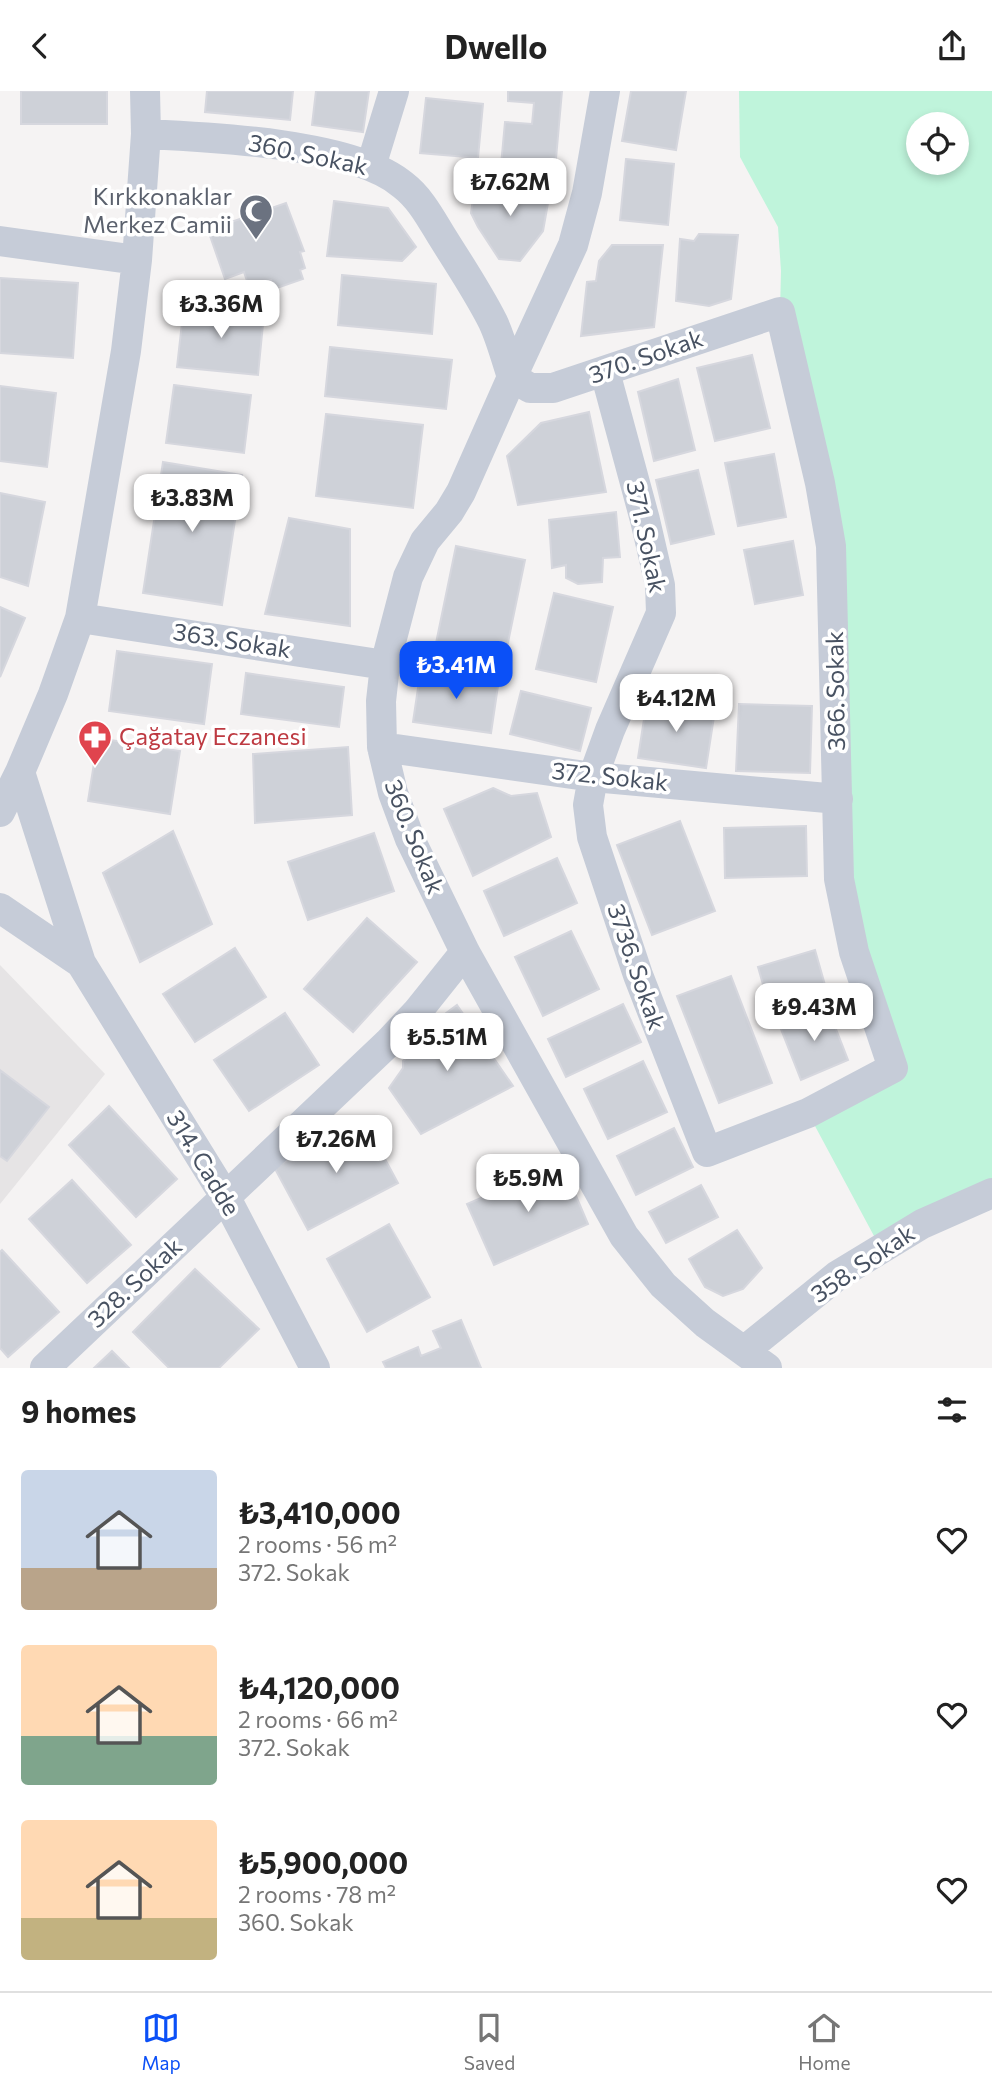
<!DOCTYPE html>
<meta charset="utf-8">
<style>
:root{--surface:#fff;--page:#f2f2f2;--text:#222;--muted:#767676;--line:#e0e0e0;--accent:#0b50f7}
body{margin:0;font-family:Commissioner,sans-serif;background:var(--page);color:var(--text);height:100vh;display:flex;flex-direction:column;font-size:26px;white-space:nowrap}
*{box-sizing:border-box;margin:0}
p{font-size:23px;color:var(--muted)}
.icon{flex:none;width:38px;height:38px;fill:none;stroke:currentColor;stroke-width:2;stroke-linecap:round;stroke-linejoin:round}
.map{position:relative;height:1277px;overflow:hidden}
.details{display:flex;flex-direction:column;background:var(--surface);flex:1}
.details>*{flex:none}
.tools{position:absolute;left:906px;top:21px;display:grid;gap:14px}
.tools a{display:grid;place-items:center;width:63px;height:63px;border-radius:50%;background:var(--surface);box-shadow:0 4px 10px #0003;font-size:35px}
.price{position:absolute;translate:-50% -60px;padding:0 16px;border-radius:14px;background:#fff;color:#222;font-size:23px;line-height:46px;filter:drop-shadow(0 2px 4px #0008)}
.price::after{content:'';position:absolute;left:50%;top:42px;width:21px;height:16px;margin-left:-10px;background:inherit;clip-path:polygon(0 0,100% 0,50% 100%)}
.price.current{background:var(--accent);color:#fff}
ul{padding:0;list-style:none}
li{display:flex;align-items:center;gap:21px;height:175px;padding:0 21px}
li span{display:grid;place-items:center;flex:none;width:196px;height:140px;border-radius:7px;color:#555}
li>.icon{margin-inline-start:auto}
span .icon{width:84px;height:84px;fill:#fffc;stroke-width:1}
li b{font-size:30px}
h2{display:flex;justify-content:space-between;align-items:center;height:84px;padding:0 21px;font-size:30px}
header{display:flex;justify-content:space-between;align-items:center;height:91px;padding:0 21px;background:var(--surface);font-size:32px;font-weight:700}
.tabs{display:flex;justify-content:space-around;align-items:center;height:98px;border-top:2px solid var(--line);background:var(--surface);font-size:19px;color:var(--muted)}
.tabs a{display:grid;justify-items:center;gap:4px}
.tabs .current{color:var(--accent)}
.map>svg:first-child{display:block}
.education{fill:#e6e4e5}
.green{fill:#bff4db;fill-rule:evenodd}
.building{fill:#ced1d8;stroke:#d6d7de;stroke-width:2}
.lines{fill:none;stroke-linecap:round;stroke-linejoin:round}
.minor{stroke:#c6ccd8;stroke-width:30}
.labels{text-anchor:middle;stroke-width:7;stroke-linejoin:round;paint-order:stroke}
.street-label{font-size:24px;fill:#485262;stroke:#fff}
.worship-label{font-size:24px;fill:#5b616d;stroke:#fff;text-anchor:end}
.health-label{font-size:24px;fill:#be3a42;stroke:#fff;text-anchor:start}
</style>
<header><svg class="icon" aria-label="back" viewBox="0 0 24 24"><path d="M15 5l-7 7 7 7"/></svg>Dwello<svg class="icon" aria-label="share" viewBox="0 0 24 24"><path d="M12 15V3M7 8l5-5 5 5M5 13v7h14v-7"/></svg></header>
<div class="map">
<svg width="992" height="1277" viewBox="0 0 992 1277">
<rect width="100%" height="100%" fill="#f5f3f3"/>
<path class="education" d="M0,874L105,983L0,1113Z"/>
<path class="green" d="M739,0H992V1102L881,1158L808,1022L892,976L854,861L835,532L780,221L781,180L778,136L740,66ZM919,33H957V72H919Z"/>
<path class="building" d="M21,0H107V33H21Z
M207,0H293L290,29L205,21Z
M316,0H369L363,41L312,34Z
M508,0H562L555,79L501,74L505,31L532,33L534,12L508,10Z
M631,0H686L676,59L622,50Z
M426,7L483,13L478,67L420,62Z
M626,68L674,73L668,134L620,129Z
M475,93L550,101L543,140L520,170L499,168L478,136L471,122Z
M334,110L388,117L416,156L402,170L327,165Z
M286,112L304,160L300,161L305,177L300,179L303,188L274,198L271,189L249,196L244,181L225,188L208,139Z
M699,143L738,144L731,208L709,215L676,210L680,148L694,150Z
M612,154H663L654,236L581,245L587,191L596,190L599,170Z
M342,184L436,193L432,243L338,234Z
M0,187L78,192L73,267L0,262Z
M184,214L264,223L258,284L177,276Z
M330,256L452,269L446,318L325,305Z
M752,264L770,337L715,350L697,277Z
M678,288L695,359L654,370L638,301Z
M174,294L251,304L244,362L166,352Z
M0,295L56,302L47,376L0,370Z
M589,321L606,401L518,414L507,365L541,332Z
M326,323L423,334L413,417L316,405Z
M774,363L786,426L738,435L725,372Z
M163,371L242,384L222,514L143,502Z
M698,379L714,443L671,453L656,389Z
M0,402L45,411L28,495L0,486Z
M616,421L620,466L603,467L602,491L578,493L566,487V474L552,477L549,429Z
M289,427L350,438V535L265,523Z
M793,450L803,504L755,513L744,459Z
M456,455L525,469L504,571L435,557Z
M554,502L613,516L596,591L536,578Z
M0,516L25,527L0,586Z
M117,560L212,573L204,633L109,620Z
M421,577L499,588L491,642L413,631Z
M246,582L344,596L339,636L241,623Z
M521,600L591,617L580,660L510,643Z
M647,609L715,619L706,677L638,667Z
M739,613L812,615L810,682L736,680Z
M98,647L180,660L170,723L88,710Z
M348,656L352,724L255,732L253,663Z
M493,697L511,705L537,702L551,746L473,785L444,718Z
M680,730L715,820L652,844L617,754Z
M806,735L807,785L725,787L724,737Z
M173,740L212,833L140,871L103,782Z
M374,742L394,800L308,829L288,771Z
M557,767L577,812L504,845L484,800Z
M367,827L417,871L353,941L304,898Z
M571,840L599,898L543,925L515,866Z
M235,857L266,906L195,951L163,903Z
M815,859L825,894L768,911L758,876Z
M731,885L772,992L719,1012L677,905Z
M623,913L641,951L566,986L548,948Z
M457,914L513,995L421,1043L389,997L403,977V970L423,951L426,937Z
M827,915L848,969L801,989L779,933Z
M285,922L319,974L249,1020L214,969Z
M643,970L667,1021L608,1048L584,998Z
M0,979L49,1016L7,1070L0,1065Z
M109,1015L177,1088L136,1126L69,1054Z
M364,1029L398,1092L308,1139L274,1076Z
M674,1037L693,1076L636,1104L617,1065Z
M562,1072L588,1133L494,1174L467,1113Z
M72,1089L131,1154L87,1192L29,1128Z
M701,1094L718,1126L666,1152L649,1121Z
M389,1133L430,1206L367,1241L327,1168Z
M737,1139L762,1177L743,1198L723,1205L705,1196L689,1168Z
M2,1159L59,1221L8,1266L0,1257V1161Z
M195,1178L259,1238L219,1277H169L133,1241Z
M461,1229L481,1277H386L383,1271L418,1256L421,1265L441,1257L433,1240Z
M112,1260L129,1277H94Z"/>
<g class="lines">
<path class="minor" d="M146,43C210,46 354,52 403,94C420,107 430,126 441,144C459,173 478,201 493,231C501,248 506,268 512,286L461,401L449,421L425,450L408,486L385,574L381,610L382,656L393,702L410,748L465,861L624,1145L663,1194L705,1232L767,1277
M371,75L394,0
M0,150L137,169
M605,281L645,429L660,494L661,522L610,639L593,686L588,714L592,746L638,884L707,1061L808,1022L893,977L854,861L839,788L831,455L820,392L780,221L553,297H530L512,286L573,154L587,102L605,0
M80,527L385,574
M382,656L593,686L838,708
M20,681L81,872L226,1107L315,1277
M0,721L20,681L53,603L80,527L126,260L137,169L146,43L145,0
M0,817L81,872
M744,1260L838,1184L922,1133L992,1102
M45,1277L388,952L417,921L465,861"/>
</g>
<defs>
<g id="mosque-pin" transform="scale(1.75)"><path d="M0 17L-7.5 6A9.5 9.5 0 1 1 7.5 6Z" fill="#6b7280" stroke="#fff"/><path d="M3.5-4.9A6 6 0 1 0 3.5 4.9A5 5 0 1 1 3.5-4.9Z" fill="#fff"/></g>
<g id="pharmacy-pin" transform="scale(1.75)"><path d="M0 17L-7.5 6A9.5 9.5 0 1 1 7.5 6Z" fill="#e0444e" stroke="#fff"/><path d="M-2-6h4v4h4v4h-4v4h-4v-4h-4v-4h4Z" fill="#fff"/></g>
</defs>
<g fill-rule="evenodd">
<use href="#mosque-pin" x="256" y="120"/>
<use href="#pharmacy-pin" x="95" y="646"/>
</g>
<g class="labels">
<g class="street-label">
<text transform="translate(308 64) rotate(12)" y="8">360. Sokak</text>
<text transform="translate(646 266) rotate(-19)" y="8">370. Sokak</text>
<text transform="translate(646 446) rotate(78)" y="8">371. Sokak</text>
<text transform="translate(232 550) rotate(9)" y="8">363. Sokak</text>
<text transform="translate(836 600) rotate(-91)" y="8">366. Sokak</text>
<text transform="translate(610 686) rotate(6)" y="8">372. Sokak</text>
<text transform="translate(414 746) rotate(68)" y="8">360. Sokak</text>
<text transform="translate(636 876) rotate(71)" y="8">3736. Sokak</text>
<text transform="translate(203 1072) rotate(59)" y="8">314. Cadde</text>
<text transform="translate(863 1173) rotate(-34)" y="8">358. Sokak</text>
<text transform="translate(135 1192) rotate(-43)" y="8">328. Sokak</text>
</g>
<g class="worship-label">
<text x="232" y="114">Kırkkonaklar<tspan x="232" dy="28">Merkez Camii</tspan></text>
</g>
<g class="health-label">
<text x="119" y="654">Çağatay Eczanesi</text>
</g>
</g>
</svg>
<div class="tools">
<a><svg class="icon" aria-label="locate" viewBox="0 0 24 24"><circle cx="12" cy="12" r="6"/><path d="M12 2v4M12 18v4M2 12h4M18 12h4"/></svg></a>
</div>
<b class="price" style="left:510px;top:127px">₺7.62M</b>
<b class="price" style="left:221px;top:249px">₺3.36M</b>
<b class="price" style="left:192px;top:443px">₺3.83M</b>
<b class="price current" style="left:456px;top:610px">₺3.41M</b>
<b class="price" style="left:676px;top:643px">₺4.12M</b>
<b class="price" style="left:814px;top:952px">₺9.43M</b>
<b class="price" style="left:447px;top:982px">₺5.51M</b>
<b class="price" style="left:336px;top:1084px">₺7.26M</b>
<b class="price" style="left:528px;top:1123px">₺5.9M</b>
</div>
<section class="details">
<h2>9 homes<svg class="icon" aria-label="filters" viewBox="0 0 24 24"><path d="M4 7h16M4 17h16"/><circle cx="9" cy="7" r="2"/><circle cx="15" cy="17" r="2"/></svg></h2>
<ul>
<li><span style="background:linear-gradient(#c9d6e8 70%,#b9a48a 0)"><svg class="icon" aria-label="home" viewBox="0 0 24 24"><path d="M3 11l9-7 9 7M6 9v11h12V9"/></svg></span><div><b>₺3,410,000</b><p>2 rooms · 56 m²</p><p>372. Sokak</p></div><svg class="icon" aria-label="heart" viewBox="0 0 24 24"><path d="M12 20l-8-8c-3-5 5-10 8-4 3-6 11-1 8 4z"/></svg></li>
<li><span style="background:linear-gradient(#ffd9b3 65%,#7fa58c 0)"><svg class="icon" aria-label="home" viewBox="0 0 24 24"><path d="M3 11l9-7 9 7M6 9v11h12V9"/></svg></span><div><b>₺4,120,000</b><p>2 rooms · 66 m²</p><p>372. Sokak</p></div><svg class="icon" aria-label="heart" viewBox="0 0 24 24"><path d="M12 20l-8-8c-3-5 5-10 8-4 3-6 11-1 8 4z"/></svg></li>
<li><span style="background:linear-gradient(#ffd9b3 70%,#c2b280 0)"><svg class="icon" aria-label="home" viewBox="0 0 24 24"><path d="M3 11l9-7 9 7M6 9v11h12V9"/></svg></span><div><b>₺5,900,000</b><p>2 rooms · 78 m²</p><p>360. Sokak</p></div><svg class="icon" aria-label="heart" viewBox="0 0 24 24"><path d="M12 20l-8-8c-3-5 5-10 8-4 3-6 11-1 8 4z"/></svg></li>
</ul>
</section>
<nav class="tabs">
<a class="current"><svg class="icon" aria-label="map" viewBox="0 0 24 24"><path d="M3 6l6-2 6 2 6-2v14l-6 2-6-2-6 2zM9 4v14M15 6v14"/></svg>Map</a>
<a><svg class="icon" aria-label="saved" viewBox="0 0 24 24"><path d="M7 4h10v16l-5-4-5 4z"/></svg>Saved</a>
<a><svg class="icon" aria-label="home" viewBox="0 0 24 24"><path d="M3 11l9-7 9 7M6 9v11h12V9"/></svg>Home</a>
</nav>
